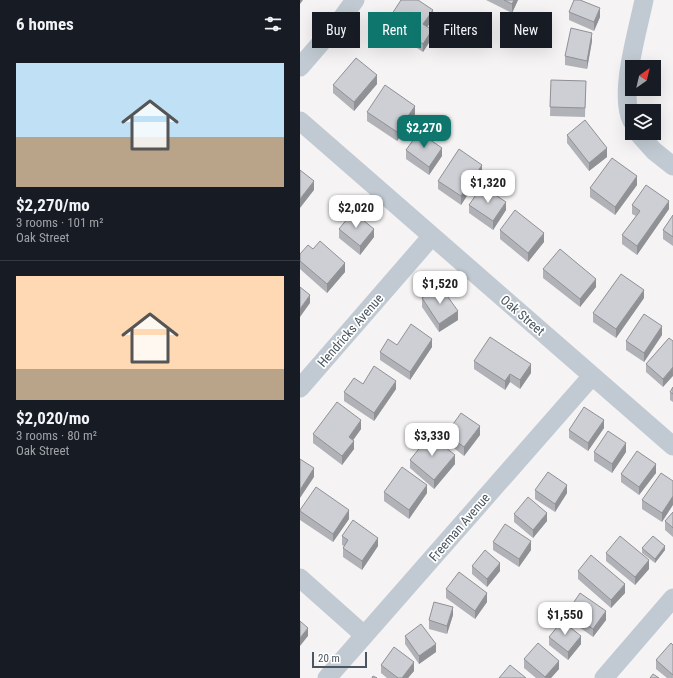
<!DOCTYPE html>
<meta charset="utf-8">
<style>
:root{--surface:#171b24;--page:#20242c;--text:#f1f3f6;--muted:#9ea1a6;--line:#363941;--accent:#0f766e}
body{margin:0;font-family:"Roboto Condensed",sans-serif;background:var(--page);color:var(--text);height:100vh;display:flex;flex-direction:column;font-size:15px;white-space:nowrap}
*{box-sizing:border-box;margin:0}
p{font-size:13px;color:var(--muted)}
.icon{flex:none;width:22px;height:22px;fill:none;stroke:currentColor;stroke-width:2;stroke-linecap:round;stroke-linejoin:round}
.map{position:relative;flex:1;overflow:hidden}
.sheet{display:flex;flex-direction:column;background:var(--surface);width:300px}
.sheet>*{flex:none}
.top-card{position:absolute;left:12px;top:12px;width:301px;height:36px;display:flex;gap:8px}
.needle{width:26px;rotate:34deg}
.controls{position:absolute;left:325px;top:60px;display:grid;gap:8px}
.controls a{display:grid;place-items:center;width:36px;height:36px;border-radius:0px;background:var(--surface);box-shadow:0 4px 16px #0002;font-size:20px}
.scale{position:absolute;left:12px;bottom:10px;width:55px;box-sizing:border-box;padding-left:4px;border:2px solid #4a5661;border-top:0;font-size:11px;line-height:14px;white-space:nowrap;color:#4a5661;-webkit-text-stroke:3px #fff;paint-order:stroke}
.price{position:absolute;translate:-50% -34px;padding:0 9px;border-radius:8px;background:#fff;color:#222;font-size:13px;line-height:26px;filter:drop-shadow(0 1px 2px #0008)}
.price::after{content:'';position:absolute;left:50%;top:24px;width:12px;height:9px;margin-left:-6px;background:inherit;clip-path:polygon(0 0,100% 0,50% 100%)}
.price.on{background:var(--accent);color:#fff}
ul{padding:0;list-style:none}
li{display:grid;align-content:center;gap:8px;height:212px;padding:0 16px}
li+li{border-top:1px solid var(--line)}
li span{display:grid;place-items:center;height:124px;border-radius:0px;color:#555}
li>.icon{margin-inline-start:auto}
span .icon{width:72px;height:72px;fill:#fffc;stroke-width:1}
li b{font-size:17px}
h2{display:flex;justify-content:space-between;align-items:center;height:48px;padding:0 16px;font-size:17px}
.tag{padding:0 14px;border-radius:0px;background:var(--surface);box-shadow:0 4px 16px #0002;font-size:14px;line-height:36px}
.tag.on{background:var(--accent);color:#fff}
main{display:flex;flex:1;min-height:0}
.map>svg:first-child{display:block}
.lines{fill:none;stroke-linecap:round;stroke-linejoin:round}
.street{stroke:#c1cad2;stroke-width:19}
.wall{fill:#b0b2b7}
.shaded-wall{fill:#909195}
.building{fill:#cdcfd5;stroke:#909195}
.labels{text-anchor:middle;stroke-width:3.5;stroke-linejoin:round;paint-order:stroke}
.street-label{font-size:13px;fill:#4a5661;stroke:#fff}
</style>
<main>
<section class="sheet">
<h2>6 homes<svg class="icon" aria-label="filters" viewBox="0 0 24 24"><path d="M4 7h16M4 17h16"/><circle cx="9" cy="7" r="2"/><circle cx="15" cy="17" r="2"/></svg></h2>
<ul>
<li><span style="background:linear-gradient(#bfe0f5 60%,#b9a48a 0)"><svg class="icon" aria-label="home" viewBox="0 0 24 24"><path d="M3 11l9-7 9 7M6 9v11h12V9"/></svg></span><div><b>$2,270/mo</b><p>3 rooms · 101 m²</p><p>Oak Street</p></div></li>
<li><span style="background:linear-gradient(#ffd9b3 75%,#b9a48a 0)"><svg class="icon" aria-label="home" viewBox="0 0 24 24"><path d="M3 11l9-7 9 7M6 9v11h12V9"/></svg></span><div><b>$2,020/mo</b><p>3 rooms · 80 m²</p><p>Oak Street</p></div></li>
</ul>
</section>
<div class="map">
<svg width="373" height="678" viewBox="0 0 373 678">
<rect width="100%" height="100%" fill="#f5f3f3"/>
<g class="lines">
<path class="street" d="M0,67L39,22L55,0
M0,121L373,446
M332,121C318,95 338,30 344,0
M338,133L354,151L373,166
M0,388L132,236
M0,578L64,635
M27,678L292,376
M304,678L373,598"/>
</g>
<path class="wall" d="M186,0H218L212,13Z
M269,12L300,17L294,31L269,20Z
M133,19L127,27L132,38L123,52L88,29V20Z
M292,41L287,69L265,65V56Z
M251,80L286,81L285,117L250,116Z
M77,84L54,111L33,93V85Z
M67,112L115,114L97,141L67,121Z
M267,135L307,157L289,171L267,143Z
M106,150L142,156L129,175L106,159Z
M182,173L161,205L138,189V181Z
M337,185L315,215L290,197V188Z
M169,205L206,210L193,230L169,213Z
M332,205L369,209L337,255L322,244V235L336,216L332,214Z
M373,215V246L363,239V230Z
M39,229L74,237L60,255L39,238Z
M200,230L244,242L228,262L200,239Z
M13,249L45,272L27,293L0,269V254Z
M243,269L296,287L280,307L243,278Z
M122,298L158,320L139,332L122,307Z
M344,298L316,338L293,322V313Z
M362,335L344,362L326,350V341Z
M369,338L363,387L346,372V364Z
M132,347L110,380L80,360V352Z
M174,361L231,373L220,389L210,382L205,390L174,369Z
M63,384L96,389L74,421L44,401V392Z
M373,387V402L370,400V392Z
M304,428L288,451L269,438V430Z
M61,429L53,440L54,449L42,465L13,443V434Z
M146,434L180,435L164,456L146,442Z
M294,452H326L312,473L294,461Z
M110,460L155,464L134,489L110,468Z
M356,473L339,495L321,482V474Z
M373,481L362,522L342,509V500Z
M235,490L267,493L255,512L235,499Z
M84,492L127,493L109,519L84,501Z
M0,510L49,519L33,542L0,520Z
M373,512V537L365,530V521Z
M214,514L247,521L233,538L214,522Z
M42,536L78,546L62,570L43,557V548L44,546L42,545Z
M193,542L231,550L219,567L193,550Z
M342,548L365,550L355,563L342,553Z
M306,553L349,569L335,585L306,561Z
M172,566L200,571L187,587L172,574Z
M278,571L325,593L311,608L278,579Z
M146,589L187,602L175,619L146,598Z
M268,611L306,620L293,637L268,619Z
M153,615L147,634L129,629V620Z
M105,636L136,652L119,664L105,644Z
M249,637L281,644L268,660L249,645Z
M373,645V678H367L356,669V660Z
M224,659L259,669L251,678H236L224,668Z
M81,665L114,671L108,678H87L81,673Z"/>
<path class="shaded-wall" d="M0,0H3L0,4Z
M214,0H218L212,13V4Z
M300,8V17L294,31V22Z
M133,10V19L123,33V24Z
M132,30V38L123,52V44Z
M292,33V41L287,69V61Z
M77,75V84L54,111V102Z
M115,106V114L97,141V132Z
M142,148V156L129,175V167Z
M307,148V157L289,171V163Z
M182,165V173L161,205V196Z
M337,176V185L315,215V207Z
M14,181V190L0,208V199Z
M369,201V209L337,255V246Z
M206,202V210L193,230V221Z
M74,229V237L60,255V246Z
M244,233V242L228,262V253Z
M45,263V272L27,293V284Z
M296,279V287L280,307V299Z
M344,290V298L316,338V329Z
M10,295V303L0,317V309Z
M158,311V320L139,332V324Z
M362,326V335L344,362V353Z
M132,339V347L110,380V372Z
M231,364V373L220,389V380Z
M373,367V376L363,387V379Z
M210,374V382L205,390V381Z
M96,381V389L74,421V413Z
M61,420V429L49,446V437Z
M304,420V428L288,451V443Z
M180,426V435L164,456V447Z
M54,441V449L42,465V456Z
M326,443V452L312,473V464Z
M155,455V464L134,489V480Z
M356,464V473L339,495V487Z
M14,468V477L0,498V490Z
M127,485V493L109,519V510Z
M267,485V493L255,512V504Z
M373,496V505L362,522V513Z
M49,510V519L33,542V534Z
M247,513V521L233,538V530Z
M78,538V546L62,570V561Z
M231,541V550L219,567V559Z
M365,546V550L355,563V559Z
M349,560V569L335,585V577Z
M200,563V571L187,587V579Z
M325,584V593L311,608V600Z
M187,593V602L175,619V611Z
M153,607V615L147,634V626Z
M306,611V620L293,637V629Z
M8,628V636L0,646V638Z
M281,636V644L268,660V652Z
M136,644V652L119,664V656Z
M259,661V669L251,678H245V677Z
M114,662V671L108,678H102Z"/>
<path class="building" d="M101,0H118L133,10L123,24L132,30L123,44L88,20Z
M204,0H214L212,4Z
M274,0H280L300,8L294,22L269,12Z
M271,28L292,33L287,61L265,56Z
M56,58L77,75L54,102L33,85Z
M251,80L286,81L285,108L250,107Z
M85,85L115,106L97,132L67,112Z
M285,120L307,148L289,163L267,135Z
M119,132L142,148L129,167L106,150Z
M159,149L182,165L161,196L138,181Z
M312,158L337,176L315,207L290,188Z
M0,170L14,181L0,199Z
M346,185L369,201L337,246L322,235L340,211L332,205Z
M182,186L206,202L193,221L169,205Z
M215,210L244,233L228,253L200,230Z
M53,212L74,229L60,246L39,229Z
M373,215V237L363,230Z
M20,241L45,263L27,284L0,261V254L8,245L13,249Z
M260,249L296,279L280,299L243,269Z
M321,274L344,290L316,329L293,313Z
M140,286L158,311L139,324L122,298Z
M0,287L10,295L0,309Z
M344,314L362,326L344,353L326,341Z
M111,324L132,339L110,372L80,352L88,339L97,345Z
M190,337L231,364L220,380L210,374L205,381L174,361Z
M369,338L373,341V367L363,379L346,364Z
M74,366L96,381L74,413L44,392L54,378L63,384Z
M373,387V394L370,392Z
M37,402L61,420L49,437L54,441L42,456L13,434Z
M284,407L304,420L288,443L269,430Z
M161,413L180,426L164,447L146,434Z
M308,431L326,443L312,464L294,452Z
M130,435L155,455L134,480L110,460Z
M337,451L356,464L339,487L321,474Z
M0,459L14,468L0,490Z
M102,467L127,485L109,510L84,492Z
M248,472L267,485L255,504L235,490Z
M361,473L373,481V496L362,513L342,500Z
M16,487L49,510L33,534L0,511V510Z
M228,497L247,513L233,530L214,514Z
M373,512V528L365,521Z
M53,520L78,538L62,561L43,548L48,540L42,536Z
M205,524L231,541L219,559L193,542Z
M320,536L349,560L335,577L306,553Z
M353,536L365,546L355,559L342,548Z
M185,550L200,563L187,579L172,566Z
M291,555L325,584L311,600L278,571Z
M159,572L187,593L175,611L146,589Z
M280,593L306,611L293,629L268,611Z
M134,602L153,607L147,626L129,620Z
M0,621L8,628L0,638Z
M262,621L281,636L268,652L249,637Z
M121,624L136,644L119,656L105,636Z
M238,643L259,661L245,677L224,659Z
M371,643L373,645V675L356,660Z
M94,647L114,662L102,678H98L81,665Z
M210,665L226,678H199Z
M353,674L359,678H350Z
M73,676L77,678H72Z"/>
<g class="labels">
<g class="street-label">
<text transform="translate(223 315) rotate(41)" y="5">Oak Street</text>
<text transform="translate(50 330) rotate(-49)" y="5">Hendricks Avenue</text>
<text transform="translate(159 527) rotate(-49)" y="5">Freeman Avenue</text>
</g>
</g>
</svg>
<div class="controls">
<a><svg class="needle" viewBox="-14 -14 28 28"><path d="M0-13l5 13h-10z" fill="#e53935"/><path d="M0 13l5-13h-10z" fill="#9ea1a6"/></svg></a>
<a><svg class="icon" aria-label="layers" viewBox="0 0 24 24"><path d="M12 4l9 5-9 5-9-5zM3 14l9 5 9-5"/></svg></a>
</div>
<div class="scale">20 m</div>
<b class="price on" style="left:124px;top:149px">$2,270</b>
<b class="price" style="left:188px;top:204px">$1,320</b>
<b class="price" style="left:56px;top:229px">$2,020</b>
<b class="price" style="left:140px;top:305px">$1,520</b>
<b class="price" style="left:132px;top:457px">$3,330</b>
<b class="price" style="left:265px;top:636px">$1,550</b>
<div class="top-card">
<a class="tag">Buy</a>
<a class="tag on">Rent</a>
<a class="tag">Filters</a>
<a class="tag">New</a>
</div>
</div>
</main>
